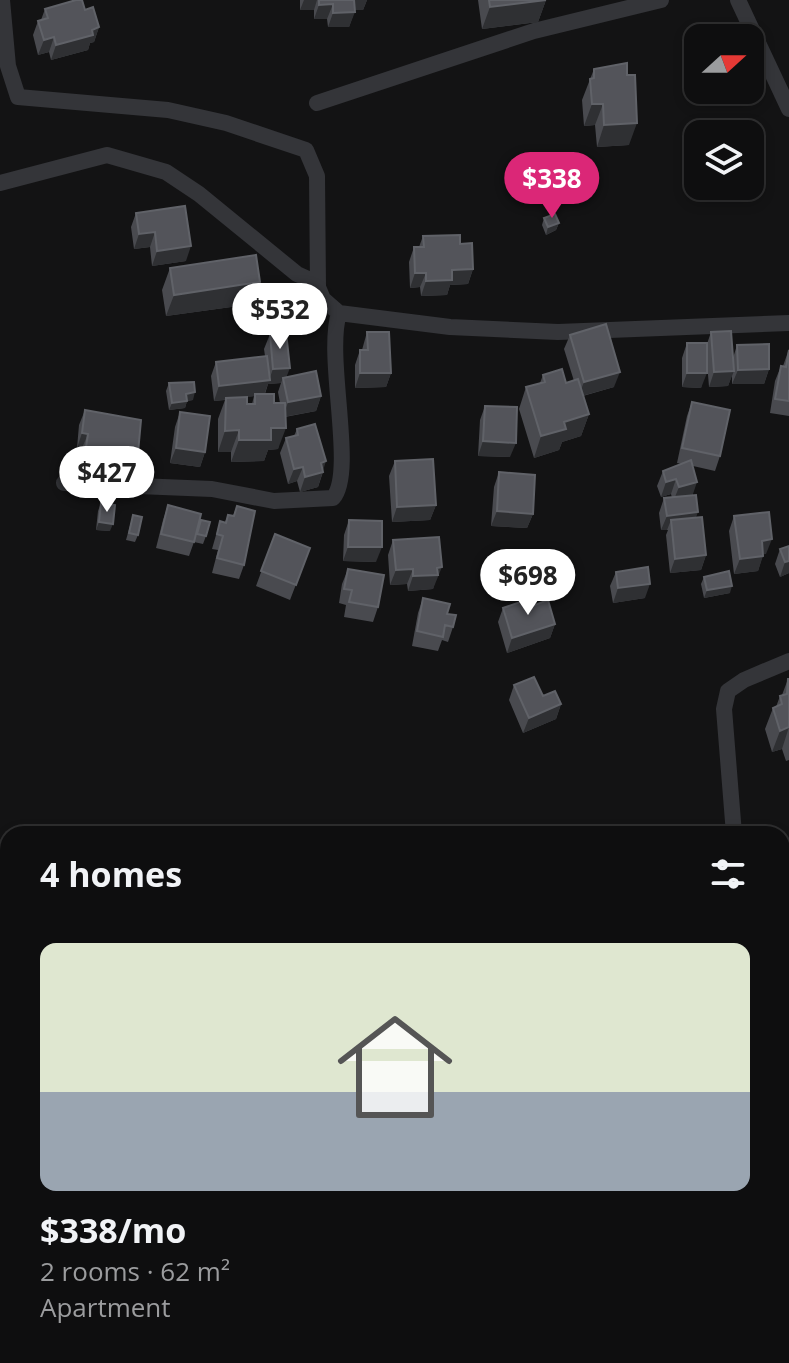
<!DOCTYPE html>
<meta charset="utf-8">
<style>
:root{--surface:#0e0e0f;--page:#171718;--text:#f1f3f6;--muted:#9b9c9e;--line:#2e2e2f;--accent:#db2777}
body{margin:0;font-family:"Open Sans",sans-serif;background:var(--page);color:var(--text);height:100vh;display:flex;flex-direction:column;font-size:30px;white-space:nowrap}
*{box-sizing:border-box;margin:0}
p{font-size:26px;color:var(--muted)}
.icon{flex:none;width:44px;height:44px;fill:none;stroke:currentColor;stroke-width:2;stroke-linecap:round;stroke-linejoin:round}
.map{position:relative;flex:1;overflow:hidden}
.sheet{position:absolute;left:0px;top:826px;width:790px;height:538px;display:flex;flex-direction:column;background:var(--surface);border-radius:24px 24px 0 0;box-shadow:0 4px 12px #0003,0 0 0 2px var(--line)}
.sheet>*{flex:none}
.needle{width:52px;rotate:69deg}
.controls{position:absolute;left:684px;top:24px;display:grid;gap:16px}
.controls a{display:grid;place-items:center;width:80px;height:80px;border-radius:16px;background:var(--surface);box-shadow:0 4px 12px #0003,0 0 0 2px var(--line);font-size:40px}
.price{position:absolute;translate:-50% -68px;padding:0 18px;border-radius:28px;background:#fff;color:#222;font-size:26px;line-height:52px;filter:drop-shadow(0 2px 4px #0008)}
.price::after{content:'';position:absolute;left:50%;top:48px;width:24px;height:18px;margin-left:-12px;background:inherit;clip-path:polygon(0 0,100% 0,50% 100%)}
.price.on{background:var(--accent);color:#fff}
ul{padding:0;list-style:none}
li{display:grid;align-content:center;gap:16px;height:424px;padding:0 40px}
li+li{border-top:2px solid var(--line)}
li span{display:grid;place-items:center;height:248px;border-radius:16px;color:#555}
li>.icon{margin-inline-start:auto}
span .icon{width:144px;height:144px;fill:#fffc;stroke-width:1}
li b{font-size:34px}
h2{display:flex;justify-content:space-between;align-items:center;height:96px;padding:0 40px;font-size:34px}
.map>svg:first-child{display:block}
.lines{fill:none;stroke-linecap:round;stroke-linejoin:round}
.minor{stroke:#343539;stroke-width:16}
.wall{fill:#494a4f;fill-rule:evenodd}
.shaded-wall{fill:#2f3033}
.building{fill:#53545a;stroke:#606268;stroke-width:2}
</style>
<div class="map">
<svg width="789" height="1363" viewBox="0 0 789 1363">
<rect width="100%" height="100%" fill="#131314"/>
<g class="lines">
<path class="minor" d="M2,0L8,66L18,97L168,110L226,123L306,150L317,176L318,287L323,299L339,313L450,327L558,332L789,323
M738,0L789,109
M317,103L534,31L661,0
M0,183L107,155L166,172L199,194L297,274L317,283
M64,483L212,489L274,501L333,498C356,472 325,357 339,313
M734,834L724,709L728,691L744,680L789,661
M782,962L789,961
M782,1105H789
M170,1363L176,1356
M606,1363L608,1356"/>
</g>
<path class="wall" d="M300,0H367L363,10H355L349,27H328L327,19H314V10H300Z
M478,0H546L538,22L482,29Z
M45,9L85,10L99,27L94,42L90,43L88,50L51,60L49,52L38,55L33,35L38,21L41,20Z
M594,69L627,75L629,145L597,147L595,125L584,126L582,100Z
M136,213L186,261L152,266L150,247L134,249L131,227Z
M544,218L559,223L556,230L546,235L542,225Z
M423,236L460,244L473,269L468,284L450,285L447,295L421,296L420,287L410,288L409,262L414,247H419Z
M170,268L253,304L166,316L162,290Z
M367,332L391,373L386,387L355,388V365L360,350H362Z
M711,332L733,358L737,345L769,369L764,384H732V375L728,386L709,387L707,362L701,388L682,387V358L687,343L707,344Z
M270,334L287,377L321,396L316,411L285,417L278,449L268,450L264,461L231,462V452H218V419L225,400L214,401L211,376L216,362L265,356L264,349ZM281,383L278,392L280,403H274L265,394L268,384ZM254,396L252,404H247L244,397Z
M570,335L614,387L583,396L589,414L581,436L562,442L559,450L534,458L519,409L526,387L540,383L543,375L566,383L574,381L564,349Z
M789,349V416L770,413L775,381L781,366H783Z
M169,383L193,400L187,401L185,408L169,410L166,391Z
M692,402L720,456L715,471L693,466V495L696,518L706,555L701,570L670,573L666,535L668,530H661L659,513L664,498H672L671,494L661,497L657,486L663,471L682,464L677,463L687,416Z
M485,406L510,457L478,456L480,420Z
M85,410L132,468L81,462L82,448H77L79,425Z
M180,412L205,452L200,467L170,463L175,427Z
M297,429L323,472L318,487L300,492L297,481L288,484L280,453L286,438L294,436Z
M395,461L436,505L430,520L392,522L389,476Z
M499,472L533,514L527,528L491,526L494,487Z
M101,503L110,531L96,530L98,511Z
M168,505L194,542L189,556L156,548L163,520Z
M237,506L244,565L239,579L212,573L218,550L212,549L220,521L225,522L228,515L233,516Z
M133,515L138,535L135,542L126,540Z
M734,516L766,554H763L758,571L734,574L729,531Z
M201,520L206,536L203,544L194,542Z
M349,520L376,562L343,561L344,535Z
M275,534L310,548L290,600L256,586Z
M393,540L436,582H435L433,589L408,591L407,584L390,585L388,555Z
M789,546V573L780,577L775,564L780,549Z
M348,569L378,607L373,622L344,617L346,605L339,603L342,584Z
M616,572L645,598L613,603L610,586Z
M704,577L730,593L704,598L701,584Z
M423,598L447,614L453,627L448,642L442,640L438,651L412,646L418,613Z
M532,606L555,624L550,638L507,653L498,622L503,608Z
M788,679H789V760L786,761L782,749L772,752L765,729L773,708L776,707L780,696L782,695Z
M514,685L561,704L556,719L523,733L509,700Z"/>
<path class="shaded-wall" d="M304,0H317L314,10H300Z
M352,0H367L363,10H349Z
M546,0L538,22L482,29L490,7Z
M333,4L327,19H314L319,5Z
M355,12L349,27H328L333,13Z
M99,27L94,42L90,43L88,50L51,60L56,45Z
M54,37L49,52L38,55L44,40Z
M592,104H603L595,125L584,126Z
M637,123L629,145L597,147L604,125Z
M559,223L556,230L546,235L548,227Z
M155,232L150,247L134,249L139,234Z
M191,246L186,261L152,266L157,251Z
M473,269L468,284L450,285L447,295L421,296L426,281L452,270Z
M415,273H426L420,287L410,288Z
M260,282L253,304L166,316L174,295Z
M290,368L284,383L283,378L281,383L268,384L264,395L214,401L219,386L269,380L273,369Z
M769,369L764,384H732L738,370Z
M734,371L728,386L709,387L714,372Z
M620,372L614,387L578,397L584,382Z
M360,373H391L386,387L355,388Z
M687,373H707L701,388L682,387Z
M195,392L193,400L184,401L186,394Z
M321,396L316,411L283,417L288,402Z
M187,401L185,408L169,410L172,403Z
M589,414L581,436L562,442L559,450L534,458L541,436L564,422Z
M271,428H286L278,449L268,450L264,461L231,462L239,440Z
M239,430L231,452H218L225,431Z
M82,433L88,434L82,448H77Z
M483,441L516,443L510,457L478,456Z
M86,447L138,453L132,468L81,462Z
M176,448L205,452L200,467L170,463Z
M326,461L318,487L300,492L305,477L321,463Z
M303,467L297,481L288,484L294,469Z
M676,479L671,494L661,497L666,482Z
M697,482L692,497L673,502L679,487Z
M436,505L430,520L392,522L397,507Z
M497,511L533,514L527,528L491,526Z
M698,512L693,526L671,520L667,530H661L667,516Z
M99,522L113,524L110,531L96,530Z
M772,539L766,554L756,555L762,541Z
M348,547H382L376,562L343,561Z
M706,555L701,570L670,573L675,559Z
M763,556L758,571L734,574L740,559Z
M789,561V573L780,577L785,562Z
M442,567L433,589L408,591L413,576Z
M413,569L407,584L390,585L396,570Z
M650,584L645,598L613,603L618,588Z
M732,586L730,593L704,598L707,590Z
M555,624L550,638L507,653L512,638Z
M561,704L556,719L523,733L529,718Z
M789,727L782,749L772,752L780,731Z
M789,994V1000L784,1015H782V996Z
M789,1257L788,1271L782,1272V1259Z"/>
<path class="building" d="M76,0H82L85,10L93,7L99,27L92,30L93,35L56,45L54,37L44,40L38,21L48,18L45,9Z
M319,0H354L355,12L333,13V4L319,5Z
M489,0H546L490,7Z
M627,63V75H635L637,123L604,125L603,104H592L590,79L594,78V69Z
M185,206L191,246L157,251L155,232L139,234L136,213Z
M555,214L559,223L548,227L544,218Z
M460,235V244L472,243L473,269L452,270V280L426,281V273H415L414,247H424L423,236Z
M256,255L260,282L174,295L170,268Z
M606,324L620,372L584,382L570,335Z
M731,331L734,371L714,372L711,332Z
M286,332L290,368L273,369L270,334Z
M367,332H389L391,373H360V350H368Z
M687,343H707V373H687Z
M769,344V369L738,370L737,345Z
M789,350V401L775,399L781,366L786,367Z
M267,356L270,380L219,386L216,362Z
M562,369L566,383L578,379L589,414L564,422L566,429L541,436L526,387L545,382L543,375Z
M316,371L321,396L288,402L283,378Z
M194,382L195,392L186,394L187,401L172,403L169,383Z
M255,394H274V403H285L286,428H271V440H239V430L225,431L226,398L247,397V404H255Z
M692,402L730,410L720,456L682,448Z
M485,406L517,407L516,443L483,441Z
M85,410L141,420L138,453L86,447L88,434L82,433Z
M180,412L210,416L205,452L176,448Z
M315,424L326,461L321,463L323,472L305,477L303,467L294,469L286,438L298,435L297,429Z
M433,459L436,505L397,507L395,461Z
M691,460L697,482L679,487L676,479L666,482L663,471Z
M499,472L535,475L533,514L497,511Z
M696,495L698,512L667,516L664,498Z
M101,503L115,505L113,524L99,522Z
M168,505L201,514L194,542L161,534Z
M237,506L255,511L244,565L217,558L223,536L217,534L220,521L226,523L228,515L234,516Z
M769,512L772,539L762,541L763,556L740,559L734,516Z
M133,515L142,517L138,535L129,533Z
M702,517L706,555L675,559L671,520Z
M201,520L210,522L206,536L197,534Z
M349,520L382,521V547H348Z
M275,534L310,548L296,585L261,571Z
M439,537L442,567L437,568L438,575L413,576V569L396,570L393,540Z
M789,546V561L785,562L780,549Z
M648,567L650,584L618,588L616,572Z
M348,569L384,575L378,607L349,602L352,590L344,589Z
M729,571L732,586L707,590L704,577Z
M423,598L450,604L447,614L456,615L453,627L445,625L443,637L417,631Z
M529,599L532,606L548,600L555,624L512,638L503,608Z
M534,677L543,696L555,691L561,704L529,718L514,685Z
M788,679H789V727L780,731L773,708L782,704L780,696L787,694Z
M782,962L789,985V994L782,996Z
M786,1232L789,1242V1257L782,1259V1233Z"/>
</svg>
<div class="controls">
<a><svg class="needle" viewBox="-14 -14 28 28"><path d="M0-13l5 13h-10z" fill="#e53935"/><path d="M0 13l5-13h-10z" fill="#9b9c9e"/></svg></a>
<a><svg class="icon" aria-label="layers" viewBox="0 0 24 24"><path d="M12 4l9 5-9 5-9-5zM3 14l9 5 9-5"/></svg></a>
</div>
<b class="price on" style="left:552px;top:220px">$338</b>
<b class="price" style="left:280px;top:351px">$532</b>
<b class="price" style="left:107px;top:514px">$427</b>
<b class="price" style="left:528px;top:617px">$698</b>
<section class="sheet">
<h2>4 homes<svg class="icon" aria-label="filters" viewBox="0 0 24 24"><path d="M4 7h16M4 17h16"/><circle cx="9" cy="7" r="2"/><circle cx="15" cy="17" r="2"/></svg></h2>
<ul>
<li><span style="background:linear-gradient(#dfe7d0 60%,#9aa5b1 0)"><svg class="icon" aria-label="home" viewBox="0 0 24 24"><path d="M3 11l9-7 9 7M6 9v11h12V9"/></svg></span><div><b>$338/mo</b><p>2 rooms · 62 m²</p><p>Apartment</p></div></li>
</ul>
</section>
</div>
